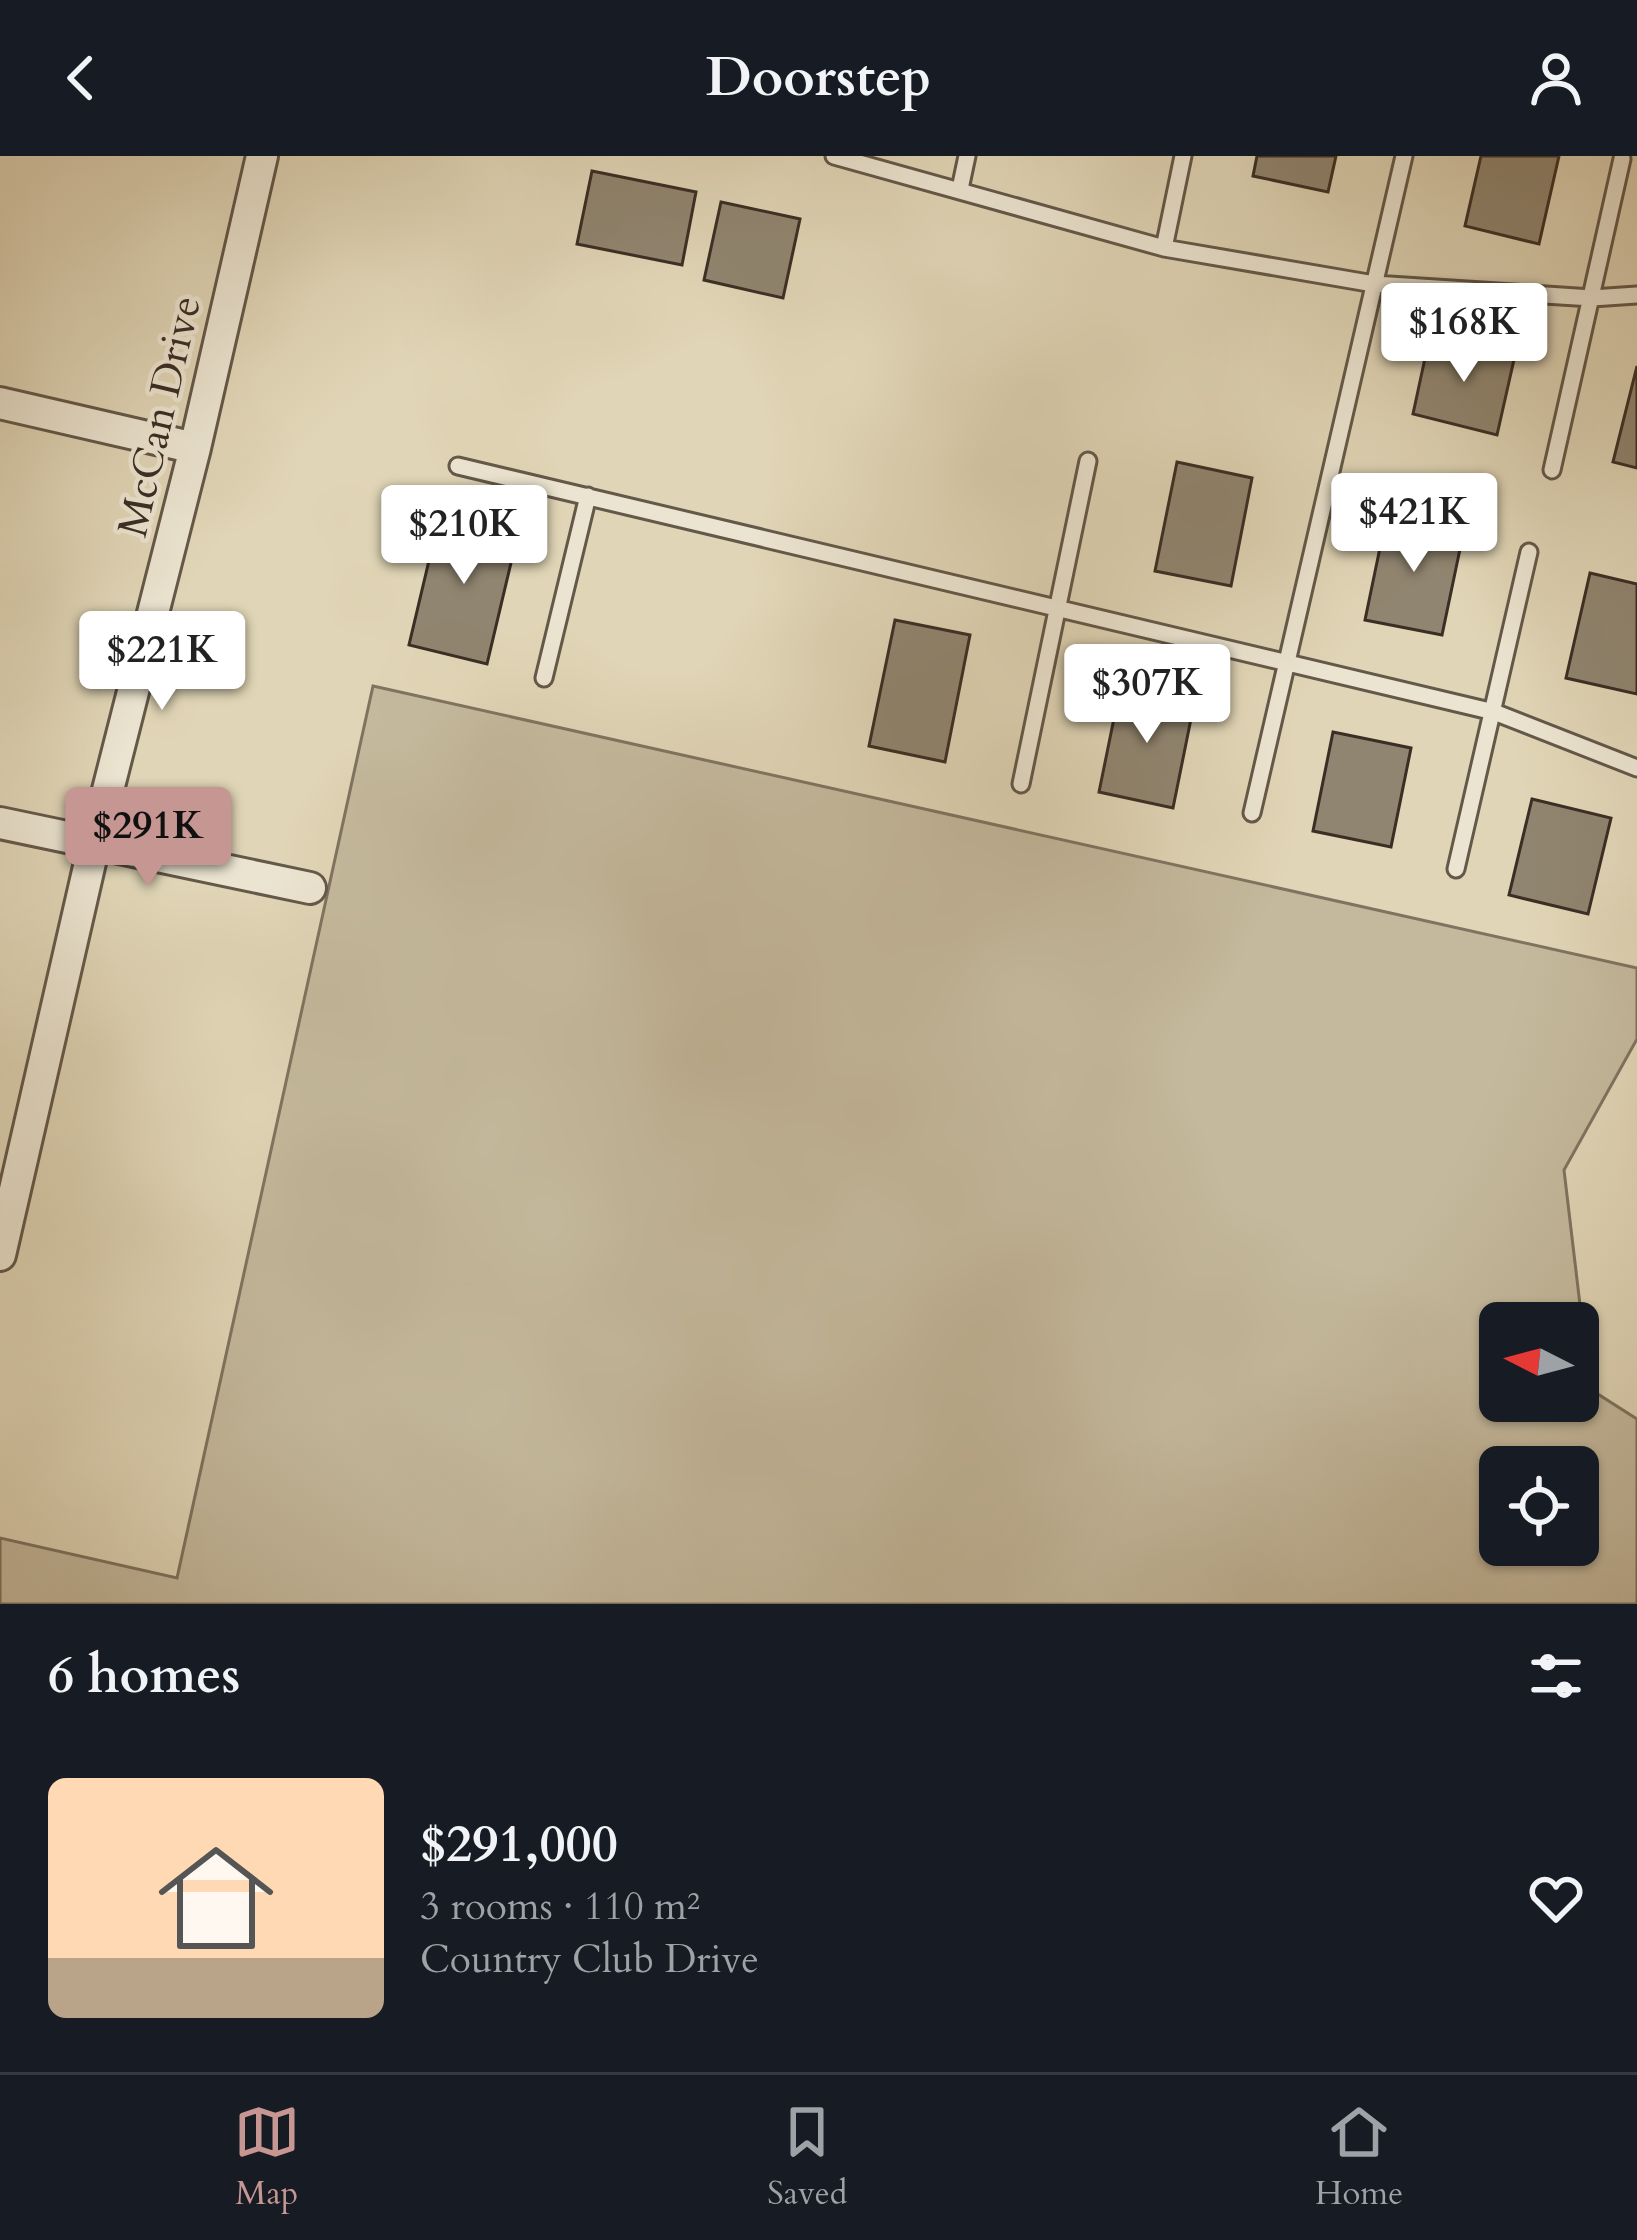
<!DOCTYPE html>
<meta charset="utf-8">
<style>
:root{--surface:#171b24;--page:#242831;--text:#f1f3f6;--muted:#9ea1a6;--line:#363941;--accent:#c59692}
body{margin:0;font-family:Cardo,serif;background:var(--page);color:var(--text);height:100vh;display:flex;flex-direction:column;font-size:45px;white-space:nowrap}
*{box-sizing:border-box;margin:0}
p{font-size:39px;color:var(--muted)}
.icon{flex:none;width:66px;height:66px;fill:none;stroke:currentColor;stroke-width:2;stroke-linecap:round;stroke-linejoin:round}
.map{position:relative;height:1448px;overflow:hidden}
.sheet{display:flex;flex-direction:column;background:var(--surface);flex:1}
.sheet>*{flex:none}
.needle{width:78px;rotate:276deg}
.buttons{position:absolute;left:1479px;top:1146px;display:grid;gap:24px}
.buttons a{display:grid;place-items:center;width:120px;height:120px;border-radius:18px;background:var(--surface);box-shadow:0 3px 9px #0004;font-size:60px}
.price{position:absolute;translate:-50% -102px;padding:0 27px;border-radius:12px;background:#fff;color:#222;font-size:39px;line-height:78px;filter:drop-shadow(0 3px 6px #0008)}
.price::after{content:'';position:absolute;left:50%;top:72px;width:36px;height:27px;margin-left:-18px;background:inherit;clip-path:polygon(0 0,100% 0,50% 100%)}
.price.on{background:var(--accent);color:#111}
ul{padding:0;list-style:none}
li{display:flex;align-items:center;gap:36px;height:300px;padding:0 48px}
li span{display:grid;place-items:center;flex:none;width:336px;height:240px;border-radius:18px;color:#555}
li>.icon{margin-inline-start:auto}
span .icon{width:144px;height:144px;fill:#fffc;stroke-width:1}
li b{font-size:51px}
h2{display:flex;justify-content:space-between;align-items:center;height:144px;padding:0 48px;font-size:51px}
header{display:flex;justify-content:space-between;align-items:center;height:156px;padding:0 48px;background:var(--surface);font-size:54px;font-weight:600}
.menu{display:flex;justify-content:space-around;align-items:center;height:168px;border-top:3px solid var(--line);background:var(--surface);font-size:33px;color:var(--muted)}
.menu a{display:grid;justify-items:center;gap:6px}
.menu .on{color:var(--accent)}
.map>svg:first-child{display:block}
.green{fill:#c4b99d;stroke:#7f7461;stroke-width:3;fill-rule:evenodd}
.building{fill:#908570;stroke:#3a2e25;stroke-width:3}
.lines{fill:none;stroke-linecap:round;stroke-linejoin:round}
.service-casing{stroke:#645849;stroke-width:21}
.minor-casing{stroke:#645849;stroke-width:36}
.service{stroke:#ebe4d0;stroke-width:15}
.minor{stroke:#ebe4d0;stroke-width:30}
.labels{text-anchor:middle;stroke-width:9;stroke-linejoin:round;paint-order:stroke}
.street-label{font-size:42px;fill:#3a2e25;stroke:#ebe4d0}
</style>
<header><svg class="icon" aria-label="back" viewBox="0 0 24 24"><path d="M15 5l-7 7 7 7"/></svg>Doorstep<svg class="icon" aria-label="person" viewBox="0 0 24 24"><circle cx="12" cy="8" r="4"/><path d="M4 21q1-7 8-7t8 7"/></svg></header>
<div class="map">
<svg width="1637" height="1448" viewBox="0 0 1637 1448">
<rect width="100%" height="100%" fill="#e0d5b6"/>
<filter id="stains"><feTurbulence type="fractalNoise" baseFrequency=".00167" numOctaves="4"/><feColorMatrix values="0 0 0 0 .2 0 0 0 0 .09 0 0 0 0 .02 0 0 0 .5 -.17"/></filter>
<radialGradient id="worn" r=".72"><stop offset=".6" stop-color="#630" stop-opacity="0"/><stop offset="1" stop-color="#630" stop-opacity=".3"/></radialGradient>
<path class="green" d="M373,530L1637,812V883L1564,1014L1590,1233L1637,1263V1448H0V1382L177,1422ZM1500,1167H1578V1245H1500ZM1500,1311H1578V1389H1500Z"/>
<path class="building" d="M1257,0H1336L1328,36L1253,20Z
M1481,0H1559L1539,88L1465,70Z
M592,15L696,36L682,109L577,88Z
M721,46L800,63L783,142L704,124Z
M1430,179L1515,199L1497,279L1413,258Z
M1637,210V312L1613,306Z
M1177,306L1252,322L1231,430L1155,415Z
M441,354L519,373L487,508L409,489Z
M1387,358L1464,374L1442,479L1365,464Z
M1590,417L1637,428V538L1566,522Z
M895,464L970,479L945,606L869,590Z
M1121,528L1195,543L1173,652L1099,636Z
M1333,576L1411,592L1391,691L1313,675Z
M1532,643L1611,662L1588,758L1509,739Z"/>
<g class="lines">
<g class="service-casing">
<path id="service" d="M834,0L1164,92L1374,128L1592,142L1637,139
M960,33L967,0
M1164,92L1183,0
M458,310L1494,556L1637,612
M1552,314L1622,3
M544,522L588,340
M1021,628L1088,305
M1252,657L1404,0
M1456,713L1529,396"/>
</g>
<g class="minor-casing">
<path id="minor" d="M0,247L195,292
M0,667L310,732
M0,1099L94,689L195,292L262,0"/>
</g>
<use href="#service" class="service"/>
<use href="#minor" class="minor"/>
</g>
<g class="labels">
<g class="street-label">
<text transform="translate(158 260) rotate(-77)" y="15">McCan Drive</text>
</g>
</g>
<rect width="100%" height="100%" filter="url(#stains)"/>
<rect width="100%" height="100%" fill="url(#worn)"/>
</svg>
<div class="buttons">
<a><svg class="needle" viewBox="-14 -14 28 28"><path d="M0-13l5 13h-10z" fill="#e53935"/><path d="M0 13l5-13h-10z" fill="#9ea1a6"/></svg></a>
<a><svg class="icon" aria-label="locate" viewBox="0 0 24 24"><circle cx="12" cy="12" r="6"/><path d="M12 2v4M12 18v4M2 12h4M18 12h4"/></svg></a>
</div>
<b class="price" style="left:1464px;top:229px">$168K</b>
<b class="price" style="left:1414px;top:419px">$421K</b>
<b class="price" style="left:464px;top:431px">$210K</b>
<b class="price" style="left:162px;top:557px">$221K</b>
<b class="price" style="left:1147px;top:590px">$307K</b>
<b class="price on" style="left:148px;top:733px">$291K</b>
</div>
<section class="sheet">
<h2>6 homes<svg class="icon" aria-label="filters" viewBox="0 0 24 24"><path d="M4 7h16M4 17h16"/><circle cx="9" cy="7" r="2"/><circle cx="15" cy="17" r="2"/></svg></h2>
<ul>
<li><span style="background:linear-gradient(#ffd9b3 75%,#b9a48a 0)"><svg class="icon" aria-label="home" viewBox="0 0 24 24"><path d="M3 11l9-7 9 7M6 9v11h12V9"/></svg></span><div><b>$291,000</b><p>3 rooms · 110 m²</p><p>Country Club Drive</p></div><svg class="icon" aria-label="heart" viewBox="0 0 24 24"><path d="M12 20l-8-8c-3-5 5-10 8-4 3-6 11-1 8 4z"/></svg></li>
</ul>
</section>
<nav class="menu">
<a class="on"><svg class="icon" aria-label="map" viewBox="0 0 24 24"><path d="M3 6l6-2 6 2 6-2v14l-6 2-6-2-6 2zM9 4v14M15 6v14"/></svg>Map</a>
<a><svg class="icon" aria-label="saved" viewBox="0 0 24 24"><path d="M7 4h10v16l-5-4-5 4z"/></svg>Saved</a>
<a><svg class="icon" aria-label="home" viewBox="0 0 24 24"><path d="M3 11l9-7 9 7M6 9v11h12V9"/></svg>Home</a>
</nav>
